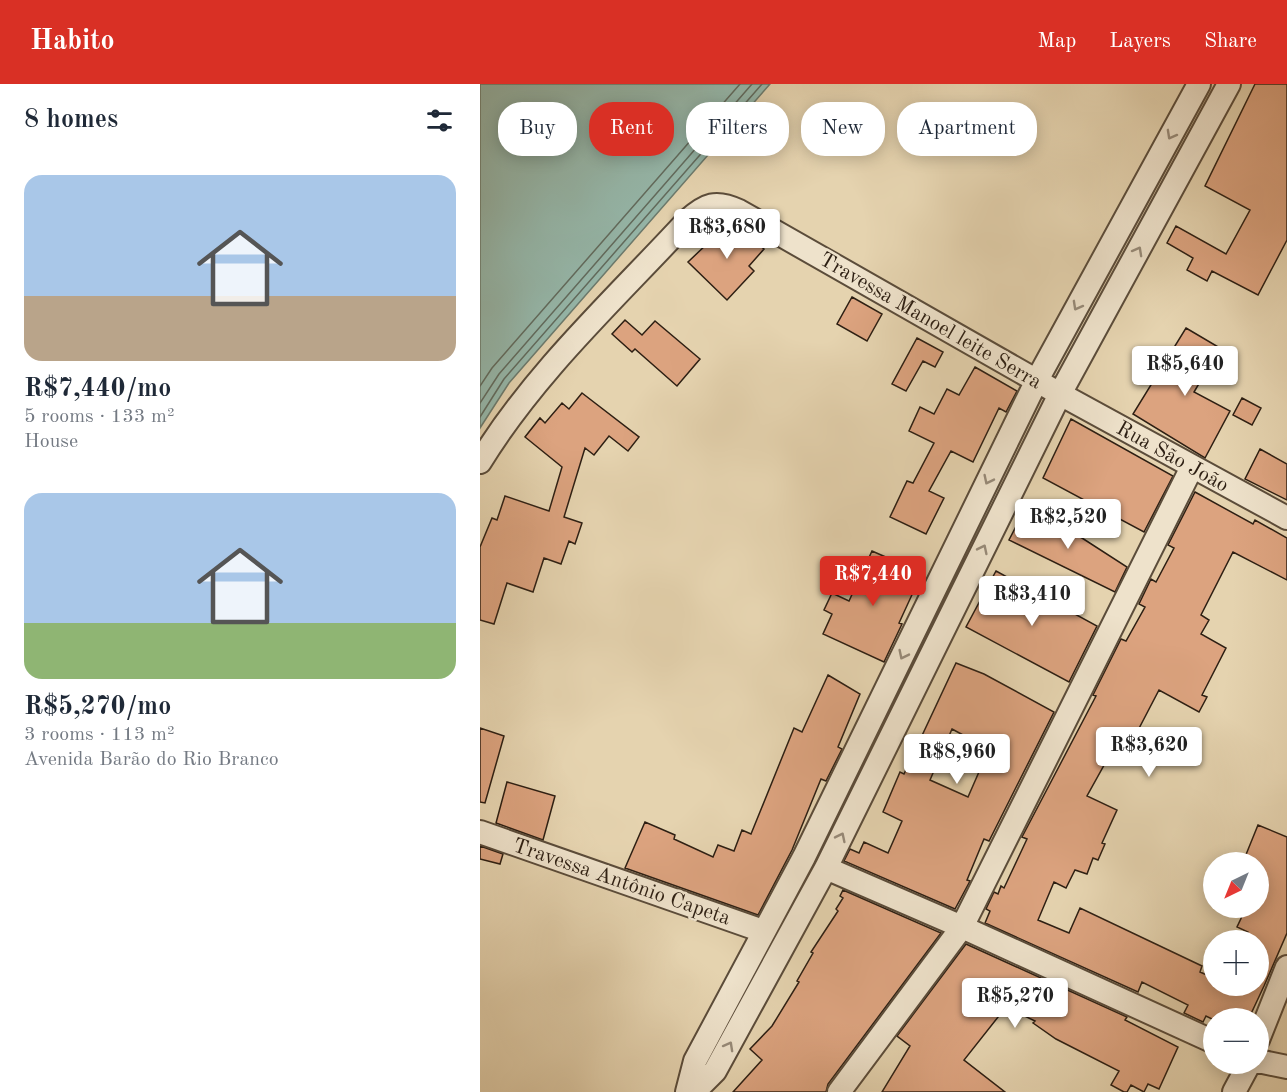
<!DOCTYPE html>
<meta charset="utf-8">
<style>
:root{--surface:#fff;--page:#f2f2f3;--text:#1f2937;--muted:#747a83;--accent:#d93025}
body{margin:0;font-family:"Old Standard TT",serif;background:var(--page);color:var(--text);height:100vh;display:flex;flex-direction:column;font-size:22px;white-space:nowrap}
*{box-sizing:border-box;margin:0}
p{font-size:20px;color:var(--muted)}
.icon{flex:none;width:33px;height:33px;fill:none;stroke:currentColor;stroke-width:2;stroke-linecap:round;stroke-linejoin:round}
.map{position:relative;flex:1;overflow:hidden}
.drawer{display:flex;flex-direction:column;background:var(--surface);width:480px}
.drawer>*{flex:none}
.guide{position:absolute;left:18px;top:18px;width:570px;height:54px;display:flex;gap:12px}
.needle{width:39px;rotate:223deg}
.buttons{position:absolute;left:723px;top:768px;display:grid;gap:12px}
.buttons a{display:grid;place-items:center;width:66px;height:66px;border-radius:50%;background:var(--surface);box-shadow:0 3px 15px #0003;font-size:30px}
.price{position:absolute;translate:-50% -51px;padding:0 14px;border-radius:6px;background:#fff;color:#222;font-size:20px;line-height:39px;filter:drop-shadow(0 2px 3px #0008)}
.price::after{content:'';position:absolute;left:50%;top:36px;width:18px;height:14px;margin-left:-9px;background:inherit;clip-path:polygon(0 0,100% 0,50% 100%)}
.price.active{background:var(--accent);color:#fff}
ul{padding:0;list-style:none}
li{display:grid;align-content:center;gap:12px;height:318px;padding:0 24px}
li span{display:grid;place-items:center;height:186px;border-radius:18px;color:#555}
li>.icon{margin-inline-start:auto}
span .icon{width:108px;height:108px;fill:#fffc;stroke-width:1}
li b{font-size:26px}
h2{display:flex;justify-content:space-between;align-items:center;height:72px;padding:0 24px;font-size:26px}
.chip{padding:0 21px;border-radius:24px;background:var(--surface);box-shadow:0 3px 15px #0003;font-size:21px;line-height:54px}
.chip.active{background:var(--accent);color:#fff}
header{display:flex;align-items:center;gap:36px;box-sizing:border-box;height:84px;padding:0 30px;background:var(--accent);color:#fff}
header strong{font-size:28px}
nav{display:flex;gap:33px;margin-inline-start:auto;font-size:21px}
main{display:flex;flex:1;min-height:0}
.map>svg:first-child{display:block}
.water{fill:#96b8ab;stroke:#6c7b6e;stroke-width:1.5}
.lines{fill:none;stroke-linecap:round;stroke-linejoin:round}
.shore{stroke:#626c5f;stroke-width:1.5}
.building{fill:#dca37f;stroke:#2d1f13;stroke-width:1.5;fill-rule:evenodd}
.minor-casing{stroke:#5b4c3a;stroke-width:26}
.minor{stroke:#eee2cb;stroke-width:22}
.oneway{stroke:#978a78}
.labels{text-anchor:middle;stroke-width:5;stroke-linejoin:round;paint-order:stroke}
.street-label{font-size:21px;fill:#2d1f13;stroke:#eee2cb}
</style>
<header>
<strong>Habito</strong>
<nav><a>Map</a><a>Layers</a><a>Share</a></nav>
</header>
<main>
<section class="drawer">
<h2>8 homes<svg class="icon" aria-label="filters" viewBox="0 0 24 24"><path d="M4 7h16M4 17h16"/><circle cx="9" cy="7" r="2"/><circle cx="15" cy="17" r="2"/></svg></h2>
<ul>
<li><span style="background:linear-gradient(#a9c7e8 65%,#b9a48a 0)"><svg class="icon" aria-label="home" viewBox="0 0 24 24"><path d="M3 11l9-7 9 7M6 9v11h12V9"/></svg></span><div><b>R$7,440/mo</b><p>5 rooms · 133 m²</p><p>House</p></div></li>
<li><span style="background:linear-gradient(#a9c7e8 70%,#8fb573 0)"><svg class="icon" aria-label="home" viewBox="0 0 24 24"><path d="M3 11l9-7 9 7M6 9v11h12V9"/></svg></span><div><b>R$5,270/mo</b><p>3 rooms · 113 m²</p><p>Avenida Barão do Rio Branco</p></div></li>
</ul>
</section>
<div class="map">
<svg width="807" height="1008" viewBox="0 0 807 1008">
<rect width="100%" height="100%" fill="#e5d3af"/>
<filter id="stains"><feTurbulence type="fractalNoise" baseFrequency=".00333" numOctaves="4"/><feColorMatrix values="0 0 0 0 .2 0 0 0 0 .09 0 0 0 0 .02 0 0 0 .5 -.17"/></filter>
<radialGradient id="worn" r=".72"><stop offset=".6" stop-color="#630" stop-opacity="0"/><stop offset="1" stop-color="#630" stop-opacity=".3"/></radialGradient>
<path class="water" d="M0,0H290L29,299L0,344Z"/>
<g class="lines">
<path class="shore" d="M0,302L12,284L260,0
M0,319L19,290L272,0
M0,333L24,295L282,0"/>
</g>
<path class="building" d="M775,0H807V156L778,211L732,187L727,197L707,186L713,174L687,159L696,142L746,170L770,126L725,102Z
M250,138L284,165L269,182L274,187L247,216L208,178Z
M372,213L402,230L387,257L357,240Z
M145,236L162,251L175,237L220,275L197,302L155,265L152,268L132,250Z
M706,244L740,264L714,308L750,327L725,374L653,330Z
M437,254L463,268L455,283L443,277L426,307L412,300Z
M495,283L537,307L526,328L519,324L493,378L471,367L449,407L464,414L446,450L410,433L427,397L433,399L454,359L429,347L440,323L454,330L467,305L479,311Z
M102,309L159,353L148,367L129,352L114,371L105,364L84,433L102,439L95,460L89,457L81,480L64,474L53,508L27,499L14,540L0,536V463L12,434L17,436L25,412L69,427L82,383L45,353L60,334L65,339L82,319L89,325Z
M762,314L781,324L772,341L753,331Z
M591,335L693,392L664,448L563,394Z
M780,365L807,380V416L765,395Z
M715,408L773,440L775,436L807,454V496L753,468L721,531L729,536L721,550L746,564L722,611L727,613L719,628L679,606L654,654L666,661L657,678L633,665L607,712L637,726L622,759L625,760L618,776L613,774L607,790L595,786L586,804L574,798L558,836L589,849L600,824L722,882L720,888L734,894V902H778V856H764L768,848L757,843L766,824H778V778H763L778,741L807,753V849L784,902L769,934L734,936L726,932L723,938L704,929L708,921L662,898L658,908L505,839L510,827L506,825L514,808L518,810L521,802L524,804L547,755L542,753L616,612L613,611L641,555L646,557L665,523L659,520L671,495L676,498L694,464L688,461Z
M545,425L602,454L647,483L635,508L529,456Z
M392,467L442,489L419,539L422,540L404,578L343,550L352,530L344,526L352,509L369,517Z
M516,487L617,542L589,598L486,543Z
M476,579L504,590L574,628L509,757L504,755L487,796L490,797L475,825L364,777L370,765L379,769L384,758L408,769L422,737L403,728L420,688L424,690ZM472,645L509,665L488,713L450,696Z
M348,591L380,610L358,663L362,665L346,697L341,695L312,766L278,831L145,784L165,738L195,751L194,755L233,773L238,761L254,767L262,746L271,750L314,644L322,648Z
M0,644L24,652L5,719L0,718Z
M27,698L75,712L63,756L16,739Z
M0,762L23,770L20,780L0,775Z
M363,806L461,849L348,1000L346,1008H253L282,976L270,965L292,942L319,898L317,897L333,869L331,868L358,827L356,825L363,814L360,812Z
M486,860L647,933L645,936L698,963L679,1005L668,1000L664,1008L651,1001L647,1008H644L631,1001L639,987L576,955L553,939L555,937L526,923L484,976L525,1008H402L430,962L417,952Z"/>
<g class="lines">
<g class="minor-casing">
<path id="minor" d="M0,378C55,288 136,214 207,137C226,120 236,116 259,127L580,310L807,434
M0,748L283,847
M346,784L482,843L734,958
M778,956L807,883
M778,977L807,983
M207,1008L215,977L324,773L557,296L719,0
M214,1008L235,987L346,784L580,310L749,0
M359,1008L482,843L712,383
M754,1008L769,980"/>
</g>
<use href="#minor" class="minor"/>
</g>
<defs><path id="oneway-chevron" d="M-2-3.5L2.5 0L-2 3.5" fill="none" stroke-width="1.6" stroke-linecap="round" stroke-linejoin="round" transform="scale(1.5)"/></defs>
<g class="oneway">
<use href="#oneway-chevron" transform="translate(691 51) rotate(119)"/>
<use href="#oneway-chevron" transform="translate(658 167) rotate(-61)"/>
<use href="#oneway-chevron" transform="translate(597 222) rotate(119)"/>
<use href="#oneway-chevron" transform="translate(508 396) rotate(116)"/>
<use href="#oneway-chevron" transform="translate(503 465) rotate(-64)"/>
<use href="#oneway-chevron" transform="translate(423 571) rotate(116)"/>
<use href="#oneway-chevron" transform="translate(361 753) rotate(-64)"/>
<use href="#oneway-chevron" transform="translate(249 962) rotate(-61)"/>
</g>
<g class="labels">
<g class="street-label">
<text transform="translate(451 236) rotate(30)" y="7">Travessa Manoel leite Serra</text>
<text transform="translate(693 372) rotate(29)" y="7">Rua São João</text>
<text transform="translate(142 797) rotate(19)" y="7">Travessa Antônio Capeta</text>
</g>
</g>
<rect width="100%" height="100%" filter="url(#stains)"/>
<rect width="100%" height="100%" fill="url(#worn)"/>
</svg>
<div class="buttons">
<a><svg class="needle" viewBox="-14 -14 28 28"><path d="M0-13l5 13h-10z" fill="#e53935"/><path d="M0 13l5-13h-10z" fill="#747a83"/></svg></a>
<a>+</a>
<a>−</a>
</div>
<b class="price" style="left:247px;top:176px">R$3,680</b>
<b class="price" style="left:705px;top:313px">R$5,640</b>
<b class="price" style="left:588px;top:466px">R$2,520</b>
<b class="price active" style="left:393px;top:523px">R$7,440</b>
<b class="price" style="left:552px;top:543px">R$3,410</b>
<b class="price" style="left:669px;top:694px">R$3,620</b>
<b class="price" style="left:477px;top:701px">R$8,960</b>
<b class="price" style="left:535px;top:945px">R$5,270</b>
<div class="guide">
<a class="chip">Buy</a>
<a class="chip active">Rent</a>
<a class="chip">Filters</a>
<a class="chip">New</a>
<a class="chip">Apartment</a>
</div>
</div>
</main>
